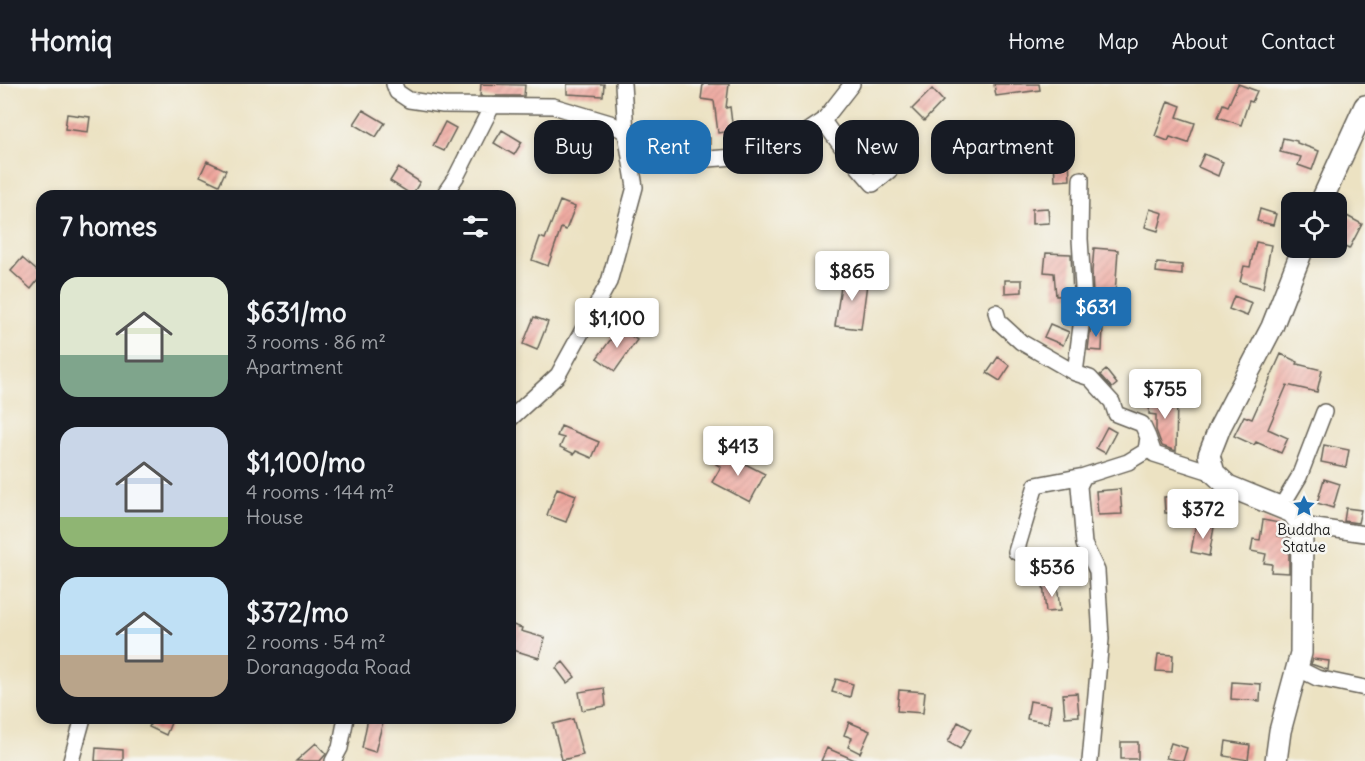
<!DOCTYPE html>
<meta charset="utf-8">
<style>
:root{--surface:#171b24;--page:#242831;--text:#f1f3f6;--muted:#9ea1a6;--line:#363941;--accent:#1f6fb2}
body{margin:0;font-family:Delius,sans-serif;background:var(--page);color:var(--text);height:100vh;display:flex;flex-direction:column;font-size:22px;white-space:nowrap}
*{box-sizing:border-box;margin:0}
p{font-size:20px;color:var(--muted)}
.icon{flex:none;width:33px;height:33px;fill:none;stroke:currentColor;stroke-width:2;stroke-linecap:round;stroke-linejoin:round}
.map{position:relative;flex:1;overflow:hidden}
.drawer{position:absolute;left:36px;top:106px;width:480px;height:534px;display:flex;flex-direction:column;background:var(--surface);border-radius:18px;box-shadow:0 3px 9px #0003}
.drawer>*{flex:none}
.top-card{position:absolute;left:534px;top:36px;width:570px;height:54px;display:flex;gap:12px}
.controls{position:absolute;left:1281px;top:108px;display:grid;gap:12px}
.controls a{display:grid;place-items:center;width:66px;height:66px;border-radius:12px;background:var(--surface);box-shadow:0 3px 9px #0003;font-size:30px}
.price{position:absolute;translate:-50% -51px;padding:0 14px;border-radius:6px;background:#fff;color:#222;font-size:20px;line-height:39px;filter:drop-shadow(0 2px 3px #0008)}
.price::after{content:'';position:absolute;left:50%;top:36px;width:18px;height:14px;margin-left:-9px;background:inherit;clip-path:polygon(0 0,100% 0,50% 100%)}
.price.selected{background:var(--accent);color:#fff}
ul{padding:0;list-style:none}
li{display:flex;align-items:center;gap:18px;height:150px;padding:0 24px}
li span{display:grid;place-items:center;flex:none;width:168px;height:120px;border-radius:18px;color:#555}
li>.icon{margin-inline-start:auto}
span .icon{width:72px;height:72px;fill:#fffc;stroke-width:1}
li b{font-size:26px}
h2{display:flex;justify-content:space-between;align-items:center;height:72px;padding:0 24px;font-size:26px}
.tag{padding:0 21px;border-radius:18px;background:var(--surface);box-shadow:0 3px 9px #0003;font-size:21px;line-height:54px}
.tag.selected{background:var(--accent);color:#fff}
header{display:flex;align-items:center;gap:36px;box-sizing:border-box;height:84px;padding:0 30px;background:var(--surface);border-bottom:2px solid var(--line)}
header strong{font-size:28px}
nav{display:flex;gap:33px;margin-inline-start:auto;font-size:21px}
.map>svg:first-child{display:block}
.building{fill:url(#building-hatch)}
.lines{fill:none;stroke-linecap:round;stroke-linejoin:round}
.street-casing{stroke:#656156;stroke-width:18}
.secondary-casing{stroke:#656156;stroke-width:24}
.street{stroke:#fff;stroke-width:15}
.secondary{stroke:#fff;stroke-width:21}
.labels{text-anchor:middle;stroke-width:5;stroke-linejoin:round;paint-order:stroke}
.poi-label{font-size:15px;fill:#1c1c1c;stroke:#f6f6f2}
</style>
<header>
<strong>Homiq</strong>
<nav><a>Home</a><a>Map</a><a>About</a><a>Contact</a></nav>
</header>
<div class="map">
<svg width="1365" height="677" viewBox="0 0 1365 677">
<defs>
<pattern id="building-hatch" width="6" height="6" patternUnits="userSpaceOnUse" patternTransform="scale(1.5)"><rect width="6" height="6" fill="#eea69c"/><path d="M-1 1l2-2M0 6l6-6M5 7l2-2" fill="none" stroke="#cc8e86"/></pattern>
</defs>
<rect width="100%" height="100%" fill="#f6f6f2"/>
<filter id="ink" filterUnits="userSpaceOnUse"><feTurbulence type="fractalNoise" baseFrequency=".0167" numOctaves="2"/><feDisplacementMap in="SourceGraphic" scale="12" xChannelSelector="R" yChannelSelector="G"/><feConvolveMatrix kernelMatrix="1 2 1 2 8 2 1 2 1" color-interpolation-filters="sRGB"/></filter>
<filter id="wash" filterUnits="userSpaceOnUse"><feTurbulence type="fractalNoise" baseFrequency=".008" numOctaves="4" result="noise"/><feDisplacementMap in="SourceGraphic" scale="24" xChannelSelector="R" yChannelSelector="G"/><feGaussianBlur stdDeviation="1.35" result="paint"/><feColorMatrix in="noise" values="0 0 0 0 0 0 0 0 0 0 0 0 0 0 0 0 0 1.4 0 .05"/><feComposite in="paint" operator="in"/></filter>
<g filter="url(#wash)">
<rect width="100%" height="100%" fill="#ece2c2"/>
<g id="blocks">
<path class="building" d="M481,0L525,1L524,12H480Z
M567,0H604L603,12L567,10Z
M703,0H729L726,24L730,23L733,47L718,49L714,17L701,15Z
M994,0H1039L1040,6L996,12Z
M1238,0L1257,7L1252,18L1249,17L1241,41L1218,33L1223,20L1228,22Z
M932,5L943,17L924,37L912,25Z
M1168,17L1181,22L1177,33L1195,39L1188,59L1170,53L1168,57L1155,52Z
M363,26L385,39L376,53L354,40Z
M67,30L90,33L88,48L65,45Z
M445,38L456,44L444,67L433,62Z
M502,46L522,58L514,71L494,59Z
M697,53L710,54V65L697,64Z
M1283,54L1297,57V59L1319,67L1312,86L1298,81L1301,73L1280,68Z
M1204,70L1223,78L1218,92L1198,83Z
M1069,72L1070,96L1055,97L1054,73Z
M207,77L226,86L219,101L200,92Z
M398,84L420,98L412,111L390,97Z
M560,117L575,123L566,146L561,144L548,182L532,176L540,153L545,155Z
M1048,124L1049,139L1032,140V125Z
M1150,125L1163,129L1158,147L1145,143Z
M1260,125L1276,130L1273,141L1257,137Z
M1345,131L1362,140L1349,165L1336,159V146Z
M1256,158L1271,161L1263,204L1240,198L1244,182L1250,183Z
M1094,164L1118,166L1115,211L1093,209L1092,187Z
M1046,169L1071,170L1073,211L1056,212L1054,189L1044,188Z
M22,174L42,191L31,205L11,187Z
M1157,179L1182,181V191L1156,188Z
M848,189L868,192L861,245L835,242L842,195L847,196Z
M1005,196H1022V208L1005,209Z
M1234,212L1252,219L1247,232L1229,225Z
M1110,218H1123L1124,229L1111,230Z
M534,233L548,238L537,266L523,260Z
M1050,240L1069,248L1063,261L1044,253Z
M1091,241L1103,242L1102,267L1088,266Z
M619,244L637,256L615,287L597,274Z
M1281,270L1298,278L1297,280L1322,286L1317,308L1287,301L1268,345L1288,354L1281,369L1256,358L1254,361L1234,352L1244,332L1252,335Z
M998,273L1010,282L1000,297L987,289Z
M1106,286L1117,300L1112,304L1100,291Z
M1150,312L1177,314L1176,367L1162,362L1156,346V331L1149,330Z
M561,342L599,358L592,374L576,367L574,370L560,363L564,354L557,352Z
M1107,343L1116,348L1105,369L1096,364Z
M1324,361L1349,366L1346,383L1321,378Z
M722,368L765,390L750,418L712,398L721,383L716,380Z
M1324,395L1340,400L1333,424L1317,419Z
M557,404L576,411L566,438L547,431Z
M1120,405L1122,430L1098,431L1096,407Z
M1184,412V429H1165L1164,413Z
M1346,424L1361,426L1358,439L1344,437Z
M1263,436L1279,439L1277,452L1289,454V489L1271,488L1272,480L1264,479L1266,470L1251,467L1253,455L1260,456Z
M1196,440L1214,443L1209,472L1191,468Z
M1057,499L1060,527L1046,528L1043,500Z
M510,540L522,544L521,547L545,554L539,574L510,565Z
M1158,570L1173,571L1172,588L1156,587Z
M1313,575L1329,577L1328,586L1311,580Z
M563,578L575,593L567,599L556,584Z
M836,595L853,600L850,613L832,608Z
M1232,598L1261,600L1260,617L1231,615Z
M604,604L606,622L582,626L579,608Z
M899,606L925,608L923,629L897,627Z
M1077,609L1079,632L1065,633L1063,610Z
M1030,617L1051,621L1048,639L1027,635Z
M153,634H173L166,651L149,643Z
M368,634H384L375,668L362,664Z
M573,635L583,671L562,676L553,640Z
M849,638L870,647L860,669L848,663L852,654L844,651Z
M958,638L971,645L960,665L948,658Z
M1226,657L1250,661L1248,676L1224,672Z
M1121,658H1138V675H1121Z
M316,659L326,670L320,677H296Z
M1171,659L1187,664L1183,677L1166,674Z
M96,664L123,666V677H95Z
M827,664L857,677H821Z"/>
</g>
</g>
<g filter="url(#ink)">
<use href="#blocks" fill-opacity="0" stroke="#656156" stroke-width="1.5"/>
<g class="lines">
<g class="street-casing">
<path id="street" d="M394,0L397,8L409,16L443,21L553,22L610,39L663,70L708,75L774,70L823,37L852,0
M823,37L847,70L873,100L890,86
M443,112L456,93L492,22
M996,228L999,238L1021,258L1075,289L1090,294L1112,318L1116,330L1142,340L1148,353L1146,367L1128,378L1084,392L1079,402L1084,460L1097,487L1101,555L1090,677
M1075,289L1084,219L1080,155L1081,95
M510,335L558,291L609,198L635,103L626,49L623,0
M1148,353L1154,370L1214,389
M1281,423L1299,393L1324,328
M1302,441L1365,450
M1016,468L1036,401L1084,392
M1297,584L1317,594L1365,604
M71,677L83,634
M333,677L340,664L346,634"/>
</g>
<g class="secondary-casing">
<path id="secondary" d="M1321,118L1365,22
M1276,677L1280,647L1301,569L1302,441L1292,428L1228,402L1214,389L1209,371L1220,343L1272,243L1303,164"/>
</g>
<use href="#street" class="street"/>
<use href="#secondary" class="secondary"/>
</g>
</g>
<defs>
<g id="sight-bare" transform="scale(1.8)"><path d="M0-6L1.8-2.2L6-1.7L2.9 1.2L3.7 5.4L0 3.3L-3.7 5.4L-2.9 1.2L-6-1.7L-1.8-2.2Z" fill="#1f6fb2" stroke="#f6f6f2" stroke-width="2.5" paint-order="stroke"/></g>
</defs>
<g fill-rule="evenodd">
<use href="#sight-bare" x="1304" y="422"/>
</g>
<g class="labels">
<g class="poi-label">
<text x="1304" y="451">Buddha<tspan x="1304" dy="17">Statue</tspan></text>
</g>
</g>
</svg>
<div class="controls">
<a><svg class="icon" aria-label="locate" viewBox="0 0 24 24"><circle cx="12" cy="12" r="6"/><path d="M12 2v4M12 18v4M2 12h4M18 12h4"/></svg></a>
</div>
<b class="price" style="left:852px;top:218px">$865</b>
<b class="price selected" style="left:1096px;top:254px">$631</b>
<b class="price" style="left:617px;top:265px">$1,100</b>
<b class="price" style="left:1165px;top:336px">$755</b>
<b class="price" style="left:738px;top:393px">$413</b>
<b class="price" style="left:1203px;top:456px">$372</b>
<b class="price" style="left:1052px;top:514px">$536</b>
<div class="top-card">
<a class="tag">Buy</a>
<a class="tag selected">Rent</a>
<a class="tag">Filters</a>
<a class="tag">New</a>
<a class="tag">Apartment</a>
</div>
<section class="drawer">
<h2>7 homes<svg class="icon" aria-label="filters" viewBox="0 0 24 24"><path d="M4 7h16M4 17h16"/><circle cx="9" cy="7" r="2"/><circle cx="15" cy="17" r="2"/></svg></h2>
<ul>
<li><span style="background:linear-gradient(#dfe7d0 65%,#7fa58c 0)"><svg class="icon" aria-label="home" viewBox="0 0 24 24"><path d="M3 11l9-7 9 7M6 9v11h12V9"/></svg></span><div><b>$631/mo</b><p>3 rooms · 86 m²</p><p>Apartment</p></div></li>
<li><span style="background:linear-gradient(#c9d6e8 75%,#8fb573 0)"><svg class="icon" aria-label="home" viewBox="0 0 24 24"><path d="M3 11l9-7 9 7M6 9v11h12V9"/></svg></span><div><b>$1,100/mo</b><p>4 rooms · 144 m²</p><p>House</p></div></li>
<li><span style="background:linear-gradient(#bfe0f5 65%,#b9a48a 0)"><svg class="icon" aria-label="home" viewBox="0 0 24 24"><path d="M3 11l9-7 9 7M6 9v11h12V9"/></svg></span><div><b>$372/mo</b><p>2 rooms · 54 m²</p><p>Doranagoda Road</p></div></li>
</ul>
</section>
</div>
